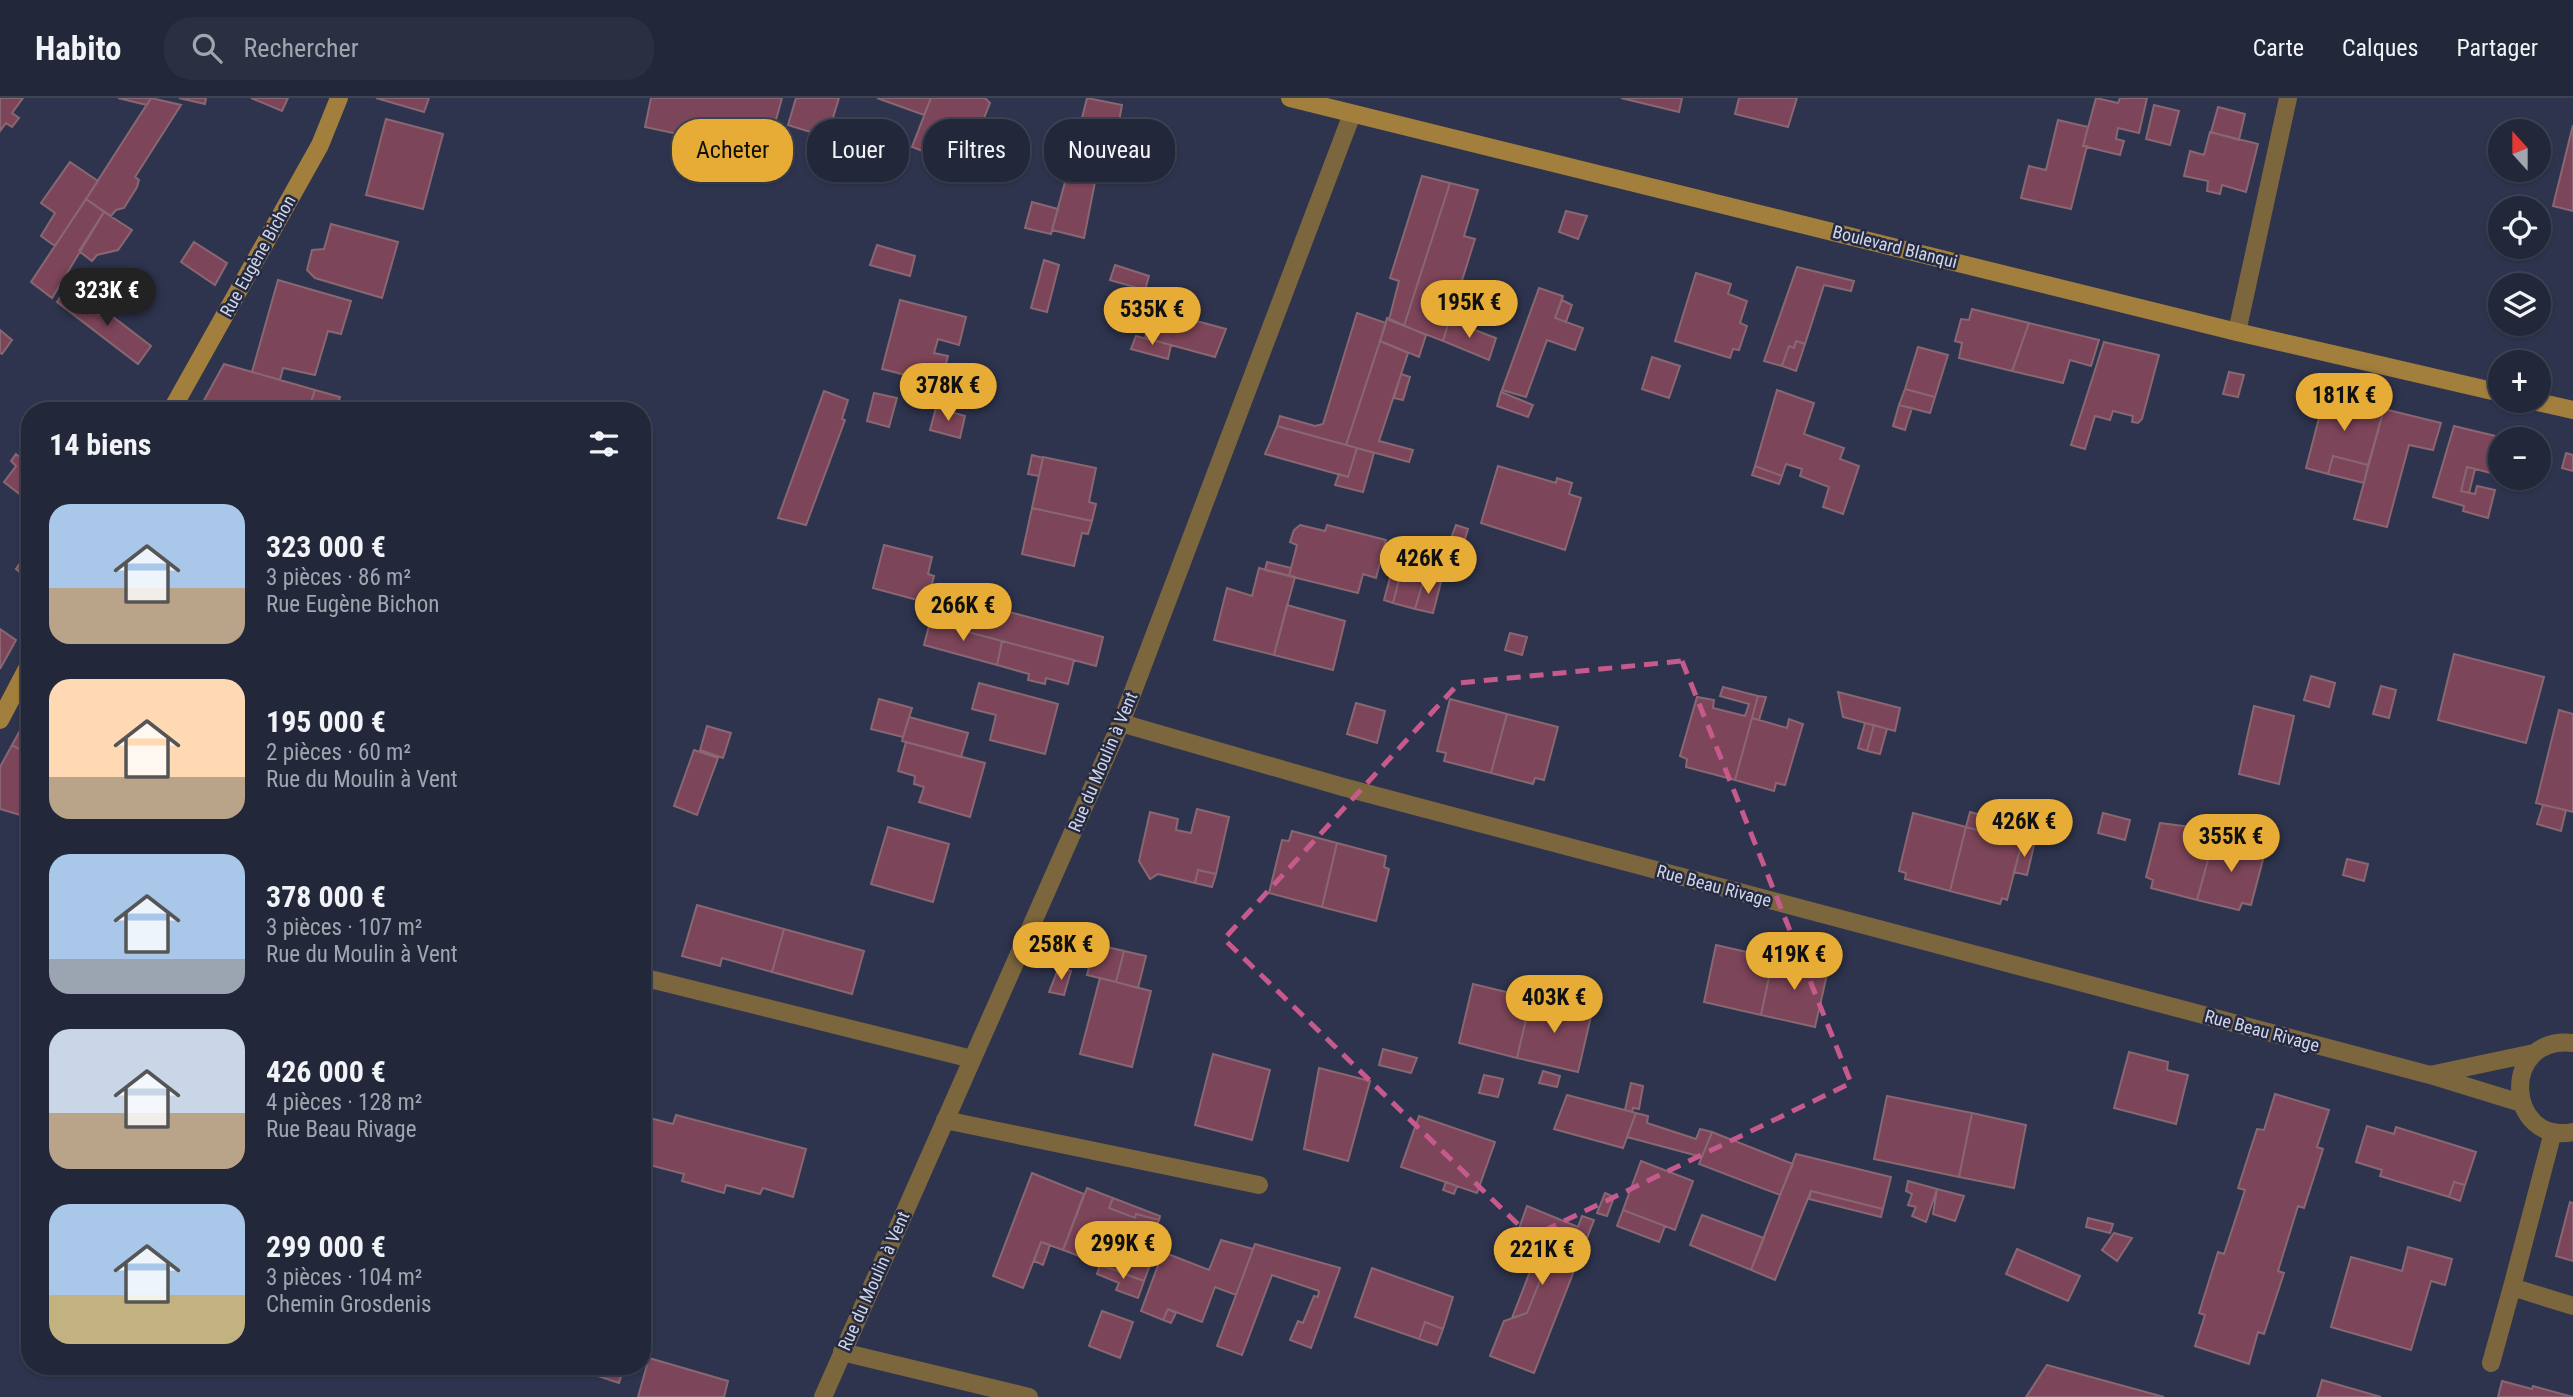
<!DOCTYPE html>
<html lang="fr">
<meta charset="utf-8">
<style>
:root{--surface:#22273a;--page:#2a2f42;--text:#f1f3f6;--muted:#a2a5af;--line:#3f4454;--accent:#e6ac36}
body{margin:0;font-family:"Roboto Condensed",sans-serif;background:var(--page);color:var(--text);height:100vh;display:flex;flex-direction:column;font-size:26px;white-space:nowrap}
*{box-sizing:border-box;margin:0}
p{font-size:23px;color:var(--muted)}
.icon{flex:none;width:38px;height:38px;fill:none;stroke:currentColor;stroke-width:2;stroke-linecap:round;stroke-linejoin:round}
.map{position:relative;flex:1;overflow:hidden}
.side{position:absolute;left:21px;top:304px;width:630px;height:973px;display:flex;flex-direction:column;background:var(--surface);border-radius:28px;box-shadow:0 2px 5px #0004,0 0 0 2px var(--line)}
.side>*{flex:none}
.hud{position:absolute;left:672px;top:21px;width:665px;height:63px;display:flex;gap:14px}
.needle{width:46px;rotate:339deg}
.controls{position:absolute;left:2488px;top:21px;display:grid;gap:14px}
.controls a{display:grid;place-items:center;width:63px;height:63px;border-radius:50%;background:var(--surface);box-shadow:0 2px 5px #0004,0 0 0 2px var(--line);font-size:35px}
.price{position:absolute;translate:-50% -60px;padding:0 16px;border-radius:24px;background:var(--accent);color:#111;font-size:23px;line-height:46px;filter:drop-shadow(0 2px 4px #0008)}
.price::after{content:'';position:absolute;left:50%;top:42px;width:21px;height:16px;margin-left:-10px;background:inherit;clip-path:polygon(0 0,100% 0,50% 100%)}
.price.active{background:#222;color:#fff}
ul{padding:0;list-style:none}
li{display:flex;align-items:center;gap:21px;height:175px;padding:0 28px}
li span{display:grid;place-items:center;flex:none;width:196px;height:140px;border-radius:21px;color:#555}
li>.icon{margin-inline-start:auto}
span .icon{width:84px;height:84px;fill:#fffc;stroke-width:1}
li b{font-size:30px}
h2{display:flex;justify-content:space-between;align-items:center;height:84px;padding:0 28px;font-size:30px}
.tag{padding:0 24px;border-radius:28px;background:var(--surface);box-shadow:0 2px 5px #0004,0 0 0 2px var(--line);font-size:24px;line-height:63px}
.tag.active{background:var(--accent);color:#111}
header{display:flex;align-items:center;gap:42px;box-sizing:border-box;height:98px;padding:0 35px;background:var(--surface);border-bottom:2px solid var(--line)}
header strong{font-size:33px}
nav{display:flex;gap:38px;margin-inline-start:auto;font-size:24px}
.search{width:490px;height:63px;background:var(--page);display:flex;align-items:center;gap:18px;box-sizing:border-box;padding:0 24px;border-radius:28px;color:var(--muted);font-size:26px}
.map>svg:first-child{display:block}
.building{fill:#7d4559;stroke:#886772;stroke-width:2}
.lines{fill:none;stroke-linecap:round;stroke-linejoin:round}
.lane{stroke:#7c663e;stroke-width:18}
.street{stroke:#7c663e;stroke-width:18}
.secondary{stroke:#a27f3c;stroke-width:18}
.marked{fill:none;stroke:#c75a8c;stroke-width:5;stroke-dasharray:14 9;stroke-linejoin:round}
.labels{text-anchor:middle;stroke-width:5;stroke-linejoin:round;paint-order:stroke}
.street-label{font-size:18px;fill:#d1d5e6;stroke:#252a43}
</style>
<header>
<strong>Habito</strong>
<div class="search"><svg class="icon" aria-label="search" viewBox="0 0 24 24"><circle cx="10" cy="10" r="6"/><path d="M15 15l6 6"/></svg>Rechercher</div>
<nav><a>Carte</a><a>Calques</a><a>Partager</a></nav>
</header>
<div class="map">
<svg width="2573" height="1299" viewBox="0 0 2573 1299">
<rect width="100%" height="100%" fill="#2e344e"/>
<path class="building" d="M0,0H23L12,15L19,20L12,29L6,25L0,33Z
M118,0H151L147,7Z
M151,0L181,7L135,79L139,82L137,89L124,110L116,112L111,118L86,101Z
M179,0H206L205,6Z
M251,0H288L282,13Z
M376,0H429L424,14Z
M651,0H782L767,55L645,29Z
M796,0H839L827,39L788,27Z
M877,0H931L924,17Z
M931,0H985L990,5L976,40L965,36L948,43L941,60L912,49Z
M1087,0L1122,7L1115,45L1078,36Z
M1621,0H1682L1679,14Z
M1739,0H1797L1788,29L1735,16Z
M2096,0L2118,5L2120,0H2147L2139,35L2118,30L2116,41L2124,43L2120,57L2083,48Z
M2154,7L2179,13L2170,47L2146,41Z
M2218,9L2245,16L2239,42L2211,34Z
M386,21L443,36L423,111L366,97Z
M2058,22L2088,29L2083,48H2087L2071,111L2021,100L2029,68L2046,72Z
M2573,27V113L2553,108Z
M2210,34L2258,46L2246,94L2222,87L2220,96L2207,93L2208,83L2184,78L2190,53L2204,57Z
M1078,36L1119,46L1112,83L1096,79L1084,140L1052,132Z
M70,64L98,83L55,148L41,138L55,115L41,105Z
M1422,78L1450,85L1404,228L1389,222L1399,183L1390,180Z
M1450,85L1478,92L1464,138L1475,141L1443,243L1404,228Z
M86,101L104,114L52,200L31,184Z
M1032,104L1058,111L1051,136L1025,130Z
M1566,113L1587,118L1578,141L1559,134Z
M104,114L132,132L118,152L97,157L92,163L79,153Z
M331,126L398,144L382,200L315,180L307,172L312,152L324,151Z
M194,144L227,165L215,187L181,164Z
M877,147L915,158L910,178L870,167Z
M1044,162L1059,167L1047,214L1031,210Z
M1115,167L1149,178L1145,192L1110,182Z
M1797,169L1854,183L1851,193L1824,187L1805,246L1796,243L1794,250L1789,248L1782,268L1764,263Z
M1696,175L1731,186L1728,196L1747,203L1740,225L1747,228L1739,252L1733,251L1730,260L1675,243Z
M278,182L351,203L341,236L328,233L315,277L283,270L280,282L252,274Z
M1539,190L1563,198L1555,220L1583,230L1575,252L1547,242L1526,299L1502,292Z
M65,192L98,216L108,215L151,248L138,266L57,204Z
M900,202L966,219L959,247L938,241L934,255L948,258L941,286L882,271Z
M1562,202L1572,207L1566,224L1555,220Z
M1972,211L2029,225L2012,273L1959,260L1962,245L1955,243L1961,221L1969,222Z
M1167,215L1226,231L1215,259L1145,240L1148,227L1163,231Z
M1357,215L1386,225L1346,347L1277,328L1280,318L1315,328L1323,326Z
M1387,220L1426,237L1419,259L1380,243Z
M1449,222L1496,240L1489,262L1443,243Z
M2029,225L2099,242L2091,268L2070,262L2063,285L2012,273Z
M0,232L12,242L2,256L0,255Z
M1136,238L1171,247L1168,261L1131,251Z
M1380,243L1408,255L1379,343L1413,352L1409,364L1346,347Z
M1796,243L1805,246L1796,273L1782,268L1789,248L1794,250Z
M2104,244L2159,257L2142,321L2138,325L2132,324L2133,318L2113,313L2110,322L2095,318L2085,351L2071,347Z
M1918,249L1948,257L1935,299L1905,291Z
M1652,259L1680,268L1669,300L1642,291Z
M224,266L315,292L308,313H238L203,304Z
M2229,274L2244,277L2238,299L2223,296Z
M1401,276L1410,279L1403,302L1394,300Z
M1905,291L1935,299L1930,315L1899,307Z
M315,292L340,299L336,313H308Z
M1777,292L1814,305L1804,336L1844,350L1840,361L1859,368L1843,416L1823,409L1829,389L1800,378L1802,371L1786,366L1782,378L1755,368Z
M824,293L848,302L842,321L845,322L806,427L778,420Z
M1501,294L1533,307L1528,319L1497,308Z
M874,295L897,300L889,329L867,323Z
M2325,297L2384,311L2368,367L2333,358L2328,376L2306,370Z
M1899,307L1912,310L1905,332L1893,328Z
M936,310L965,318L960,340L930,332Z
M2384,311L2441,325L2433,352L2409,347L2387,429L2354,421Z
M1277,328L1357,350L1348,379L1265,356Z
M2454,328L2508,341H2501L2499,377L2467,369L2461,393L2475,396L2477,388L2495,392L2488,420L2463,413L2464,408L2433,399Z
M1357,350L1374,355L1363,394L1335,387L1339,376L1348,379Z
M2566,355L2573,357V373L2562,370Z
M16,356L30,367V404L4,384L16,368L11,363Z
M1032,357L1043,360L1039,378L1028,376Z
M2333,358L2368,367L2364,385L2328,376Z
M1043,359L1096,370L1089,404L1096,406L1092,423L1032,410Z
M1498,368L1556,385L1557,380L1572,385L1569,396L1581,400L1565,452L1481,425Z
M1755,368L1782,378L1779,386L1752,377Z
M2467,369L2475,371L2469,395L2461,393Z
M1032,410L1092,423L1088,436L1082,435L1074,468L1022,456Z
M1300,427L1325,433L1327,427L1386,442L1376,480L1363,476L1358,495L1289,478L1297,447L1290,444L1294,432Z
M1456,427L1468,431L1463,447L1450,443Z
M884,447L932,459L928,476L934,478L930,492L924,491L921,503L873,490Z
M27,455L30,458V482L16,471Z
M1267,464L1291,470L1289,478L1265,472Z
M1259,470L1295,479L1274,557L1214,542L1227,490L1252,498Z
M1392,472L1401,474L1393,505L1384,502Z
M1401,474L1424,480L1415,511L1393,505Z
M1424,480L1441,484L1433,515L1415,511Z
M976,505L1103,539L1096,568L968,534Z
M1287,507L1345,523L1333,572L1274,557Z
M930,524L1002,543L997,567L924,547Z
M0,531L16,542L0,571Z
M1510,535L1527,539L1522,557L1505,552Z
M1002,543L1074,562L1068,586L1046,580L1045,586L1028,582L1029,576L997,567Z
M2454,556L2544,579L2526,645L2438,622Z
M2311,578L2335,585L2329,609L2304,602Z
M979,585L1058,606L1045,656L990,642L996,617L972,611Z
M2381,588L2396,592L2389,620L2373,616Z
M1723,589L1758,598L1735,682L1686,669L1687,661L1680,658L1697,599L1714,602L1713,610L1745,618L1749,606L1720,598Z
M1838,594L1900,610L1895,633L1843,619Z
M1758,598L1766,599L1759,622L1752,620Z
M879,601L912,610L903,639L871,631Z
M1450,601L1507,616L1491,675L1444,663L1446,655L1437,653Z
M1356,605L1385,613L1377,645L1347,636Z
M2254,608L2294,618L2279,686L2239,676Z
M2559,612L2573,616V714L2536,705Z
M1507,616L1558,629L1544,682L1535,680L1533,686L1491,675Z
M909,619L968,635L961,659L902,643Z
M27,620L30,621V657L12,647Z
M1752,620L1787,630L1789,621L1803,626L1785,687L1776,685L1774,693L1735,682Z
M1865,625L1874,627L1867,653L1858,650Z
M1874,627L1887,631L1880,656L1867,653Z
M707,628L731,635L723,660L700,652Z
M906,644L985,665L970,719L919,704L924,689L914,686L915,678L898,673Z
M12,647L30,657V720L0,711V669Z
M694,652L718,660L697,717L674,708Z
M2543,707L2566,712L2561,733L2537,726Z
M1197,711L1229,719L1216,776L1198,772L1195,785L1158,776L1150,781L1139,763L1150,714L1178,721L1176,732L1191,735Z
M1970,714L1992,720L1988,735L1966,729Z
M1913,715L1966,729L1950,793L1905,781L1906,775L1899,773Z
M2103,715L2130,722L2125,742L2098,735Z
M1992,720L2008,724L2004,739L2022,744L2007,802L2002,800L2000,806L1950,793L1966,729L1988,735Z
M2008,724L2026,729L2022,744L2004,739Z
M2160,725L2192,729L2191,734L2214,740L2197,802L2151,790L2153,782L2146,779Z
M888,729L949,746L933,804L871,786Z
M1292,733L1337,745L1322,809L1269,795L1282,742L1289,743Z
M2214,740L2234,744V740L2265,754L2251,807L2242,805L2239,812L2197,802Z
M1337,745L1386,758L1384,769L1389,771L1376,823L1322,809Z
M2022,745L2034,747L2027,777L2014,774Z
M2347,761L2368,766L2364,783L2343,777Z
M1198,772L1216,776L1212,789L1195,785Z
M697,807L784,831L772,874L722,860L720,868L682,858Z
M784,831L864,853L852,896L772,874Z
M1095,846L1124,853L1116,884L1087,877Z
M1716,847L1773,860L1761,917L1704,904Z
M1124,853L1146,858L1138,890L1116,884Z
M1773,860L1828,872L1815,929L1761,917Z
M1059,869L1071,873L1064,897L1049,894Z
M1100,880L1151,893L1132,969L1080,956Z
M1473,886L1531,900L1517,960L1459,945Z
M1531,900L1592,914L1578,974L1517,960Z
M1383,951L1417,960L1411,975L1379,967Z
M2129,954L2168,964L2167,972L2188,977L2176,1026L2114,1010Z
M1213,956L1270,972L1252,1042L1195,1027Z
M1319,970L1370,983L1348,1063L1304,1051Z
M1543,973L1560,978L1557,989L1539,985Z
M1484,977L1503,981L1498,999L1479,995Z
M1631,985L1643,988L1639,1011L1633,1010L1632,1014L1625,1012Z
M2275,996L2329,1012L2317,1049L2323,1051L2304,1110L2298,1108L2278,1173L2284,1175L2264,1236L2258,1234L2249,1266L2195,1248L2205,1217L2199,1215L2218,1154L2224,1156L2245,1092L2238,1090L2257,1031L2264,1032Z
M1567,997L1636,1015L1623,1050L1554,1031Z
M1887,998L1972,1015L1959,1079L1874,1061Z
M1636,1015L1648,1018L1647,1025L1696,1041L1700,1031L1712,1034L1702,1059L1627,1039Z
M1972,1015L2026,1027L2014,1090L1959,1079Z
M676,1017L806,1051L793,1099L763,1090L760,1096L726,1087L724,1095L682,1083L684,1076L642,1065V1018L673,1026Z
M1419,1018L1495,1044L1477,1095L1401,1069Z
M2367,1028L2394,1036L2396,1029L2476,1054L2465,1087L2454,1084L2449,1099L2380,1078L2382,1072L2356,1064Z
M1712,1034L1793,1066L1780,1097L1699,1066Z
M1796,1056L1891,1079L1883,1111L1811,1093L1775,1182L1751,1172Z
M1641,1063L1693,1083L1675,1132L1623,1112Z
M1032,1075L1084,1096L1063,1152L1041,1144L1023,1190L993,1178Z
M1908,1083L1937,1091L1926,1124L1912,1118L1916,1109L1908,1107L1912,1096L1906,1093Z
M1446,1084L1457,1088L1454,1096L1443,1092Z
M2454,1084L2465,1087L2460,1103L2449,1099Z
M1087,1090L1113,1100L1109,1110L1135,1120L1136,1116L1159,1122L1149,1147L1156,1151L1144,1183L1063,1152Z
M1937,1091L1964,1098L1955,1123L1933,1116Z
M1811,1093L1883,1111L1881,1119L1809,1101Z
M1605,1095L1614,1099L1607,1118L1597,1115Z
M1113,1100L1160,1118L1159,1122L1136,1116L1135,1120L1109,1110Z
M2570,1104L2573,1105V1163L2556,1158Z
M1527,1108L1578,1129L1582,1118L1594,1122L1534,1275L1490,1258L1504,1223L1527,1215L1545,1170L1536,1147L1516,1139Z
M1623,1112L1665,1128L1659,1144L1617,1128Z
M1702,1117L1764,1140L1751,1172L1690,1147Z
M2088,1120L2113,1126L2110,1135L2086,1129Z
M2114,1135L2132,1140L2117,1163L2102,1152Z
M1221,1142L1253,1151L1236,1197L1215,1189L1202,1224L1168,1211L1163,1222L1141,1213L1163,1154L1209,1172Z
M1041,1144L1050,1147L1043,1167L1034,1163Z
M1255,1146L1340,1170L1311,1250L1290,1242L1298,1223L1303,1225L1314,1198L1318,1199L1319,1193L1272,1177L1242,1257L1217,1248Z
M2408,1149L2452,1161L2445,1187L2431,1183L2411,1252L2331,1229L2351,1159L2402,1173Z
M2017,1151L2080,1178L2068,1203L2006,1176Z
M1538,1153L1545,1170L1527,1215L1512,1220Z
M1100,1167L1144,1183L1138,1200L1116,1192L1119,1185L1097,1176Z
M1372,1170L1453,1199L1443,1231L1425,1224L1419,1241L1355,1219Z
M1168,1211L1176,1215L1171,1225L1163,1222Z
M1102,1213L1133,1224L1120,1260L1089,1248Z
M1425,1224L1443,1231L1437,1247L1419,1241Z
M649,1260L728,1283L724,1299H638Z
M2047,1267L2164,1299H2026Z
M597,1269H624L619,1285L595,1277Z
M2322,1282L2381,1299H2317Z
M2502,1283L2532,1291L2533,1288L2573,1299H2498Z"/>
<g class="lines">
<path class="lane" d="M2237,234L2288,0
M642,879L972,961
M945,1022L1259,1087
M2553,1034L2512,1189L2573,1208
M2491,1265L2512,1189"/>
<path class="street" d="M1121,625L1343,689L2430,977
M2573,945C2499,937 2506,1047 2573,1034
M2521,1005L2430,977L2534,955
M842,1254L1029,1299
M823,1299L1121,625L1352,16"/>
<path class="secondary" d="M1290,0L2237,234L2501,295
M2533,303L2573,312
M171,313L320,47L339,0
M0,622L30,565"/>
</g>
<path class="marked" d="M1682,563L1851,985L1531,1139L1224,841L1459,585Z"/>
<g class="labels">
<g class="street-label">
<text transform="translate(1895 149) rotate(14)" y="6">Boulevard Blanqui</text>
<text transform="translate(258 158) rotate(-61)" y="6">Rue Eugène Bichon</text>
<text transform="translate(1103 664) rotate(-67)" y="6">Rue du Moulin à Vent</text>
<text transform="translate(1714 788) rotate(15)" y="6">Rue Beau Rivage</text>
<text transform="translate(2262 933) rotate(15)" y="6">Rue Beau Rivage</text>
<text transform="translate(874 1183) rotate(-66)" y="6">Rue du Moulin à Vent</text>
</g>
</g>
</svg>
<div class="controls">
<a><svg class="needle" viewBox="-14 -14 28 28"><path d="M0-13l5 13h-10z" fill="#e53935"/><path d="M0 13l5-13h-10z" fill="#a2a5af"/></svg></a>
<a><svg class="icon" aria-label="locate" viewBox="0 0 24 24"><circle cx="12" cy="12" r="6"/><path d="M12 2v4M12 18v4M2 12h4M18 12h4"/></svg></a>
<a><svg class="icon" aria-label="layers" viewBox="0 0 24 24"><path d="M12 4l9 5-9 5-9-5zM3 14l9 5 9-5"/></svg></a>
<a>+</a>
<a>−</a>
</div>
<b class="price active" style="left:107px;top:230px">323K €</b>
<b class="price" style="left:1469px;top:242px">195K €</b>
<b class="price" style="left:1152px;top:249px">535K €</b>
<b class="price" style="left:948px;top:325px">378K €</b>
<b class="price" style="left:2344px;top:335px">181K €</b>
<b class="price" style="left:1428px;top:498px">426K €</b>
<b class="price" style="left:963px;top:545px">266K €</b>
<b class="price" style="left:2024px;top:761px">426K €</b>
<b class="price" style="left:2231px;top:776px">355K €</b>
<b class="price" style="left:1061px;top:884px">258K €</b>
<b class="price" style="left:1794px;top:894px">419K €</b>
<b class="price" style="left:1554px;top:937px">403K €</b>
<b class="price" style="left:1123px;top:1183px">299K €</b>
<b class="price" style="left:1542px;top:1189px">221K €</b>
<div class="hud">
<a class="tag active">Acheter</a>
<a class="tag">Louer</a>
<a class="tag">Filtres</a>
<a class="tag">Nouveau</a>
</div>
<section class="side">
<h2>14 biens<svg class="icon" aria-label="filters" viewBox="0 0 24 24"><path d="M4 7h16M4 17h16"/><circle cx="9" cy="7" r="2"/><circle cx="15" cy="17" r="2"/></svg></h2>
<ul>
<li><span style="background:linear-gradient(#a9c7e8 60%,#b9a48a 0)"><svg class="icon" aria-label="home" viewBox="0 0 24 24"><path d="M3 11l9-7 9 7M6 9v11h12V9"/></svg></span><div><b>323 000 €</b><p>3 pièces · 86 m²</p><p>Rue Eugène Bichon</p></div></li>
<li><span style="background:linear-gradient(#ffd9b3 70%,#b9a48a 0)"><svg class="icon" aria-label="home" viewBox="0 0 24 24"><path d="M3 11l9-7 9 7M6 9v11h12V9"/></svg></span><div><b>195 000 €</b><p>2 pièces · 60 m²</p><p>Rue du Moulin à Vent</p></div></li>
<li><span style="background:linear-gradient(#a9c7e8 75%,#9aa5b1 0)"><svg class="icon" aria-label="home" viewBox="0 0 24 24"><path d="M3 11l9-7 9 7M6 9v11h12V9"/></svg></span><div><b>378 000 €</b><p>3 pièces · 107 m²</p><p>Rue du Moulin à Vent</p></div></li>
<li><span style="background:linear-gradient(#c9d6e8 60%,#b9a48a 0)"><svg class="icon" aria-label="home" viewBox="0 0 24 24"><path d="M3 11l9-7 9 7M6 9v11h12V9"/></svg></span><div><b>426 000 €</b><p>4 pièces · 128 m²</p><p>Rue Beau Rivage</p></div></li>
<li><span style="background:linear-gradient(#a9c7e8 65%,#c2b280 0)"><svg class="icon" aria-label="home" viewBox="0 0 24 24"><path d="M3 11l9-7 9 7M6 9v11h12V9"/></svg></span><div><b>299 000 €</b><p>3 pièces · 104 m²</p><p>Chemin Grosdenis</p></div></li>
</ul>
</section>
</div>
